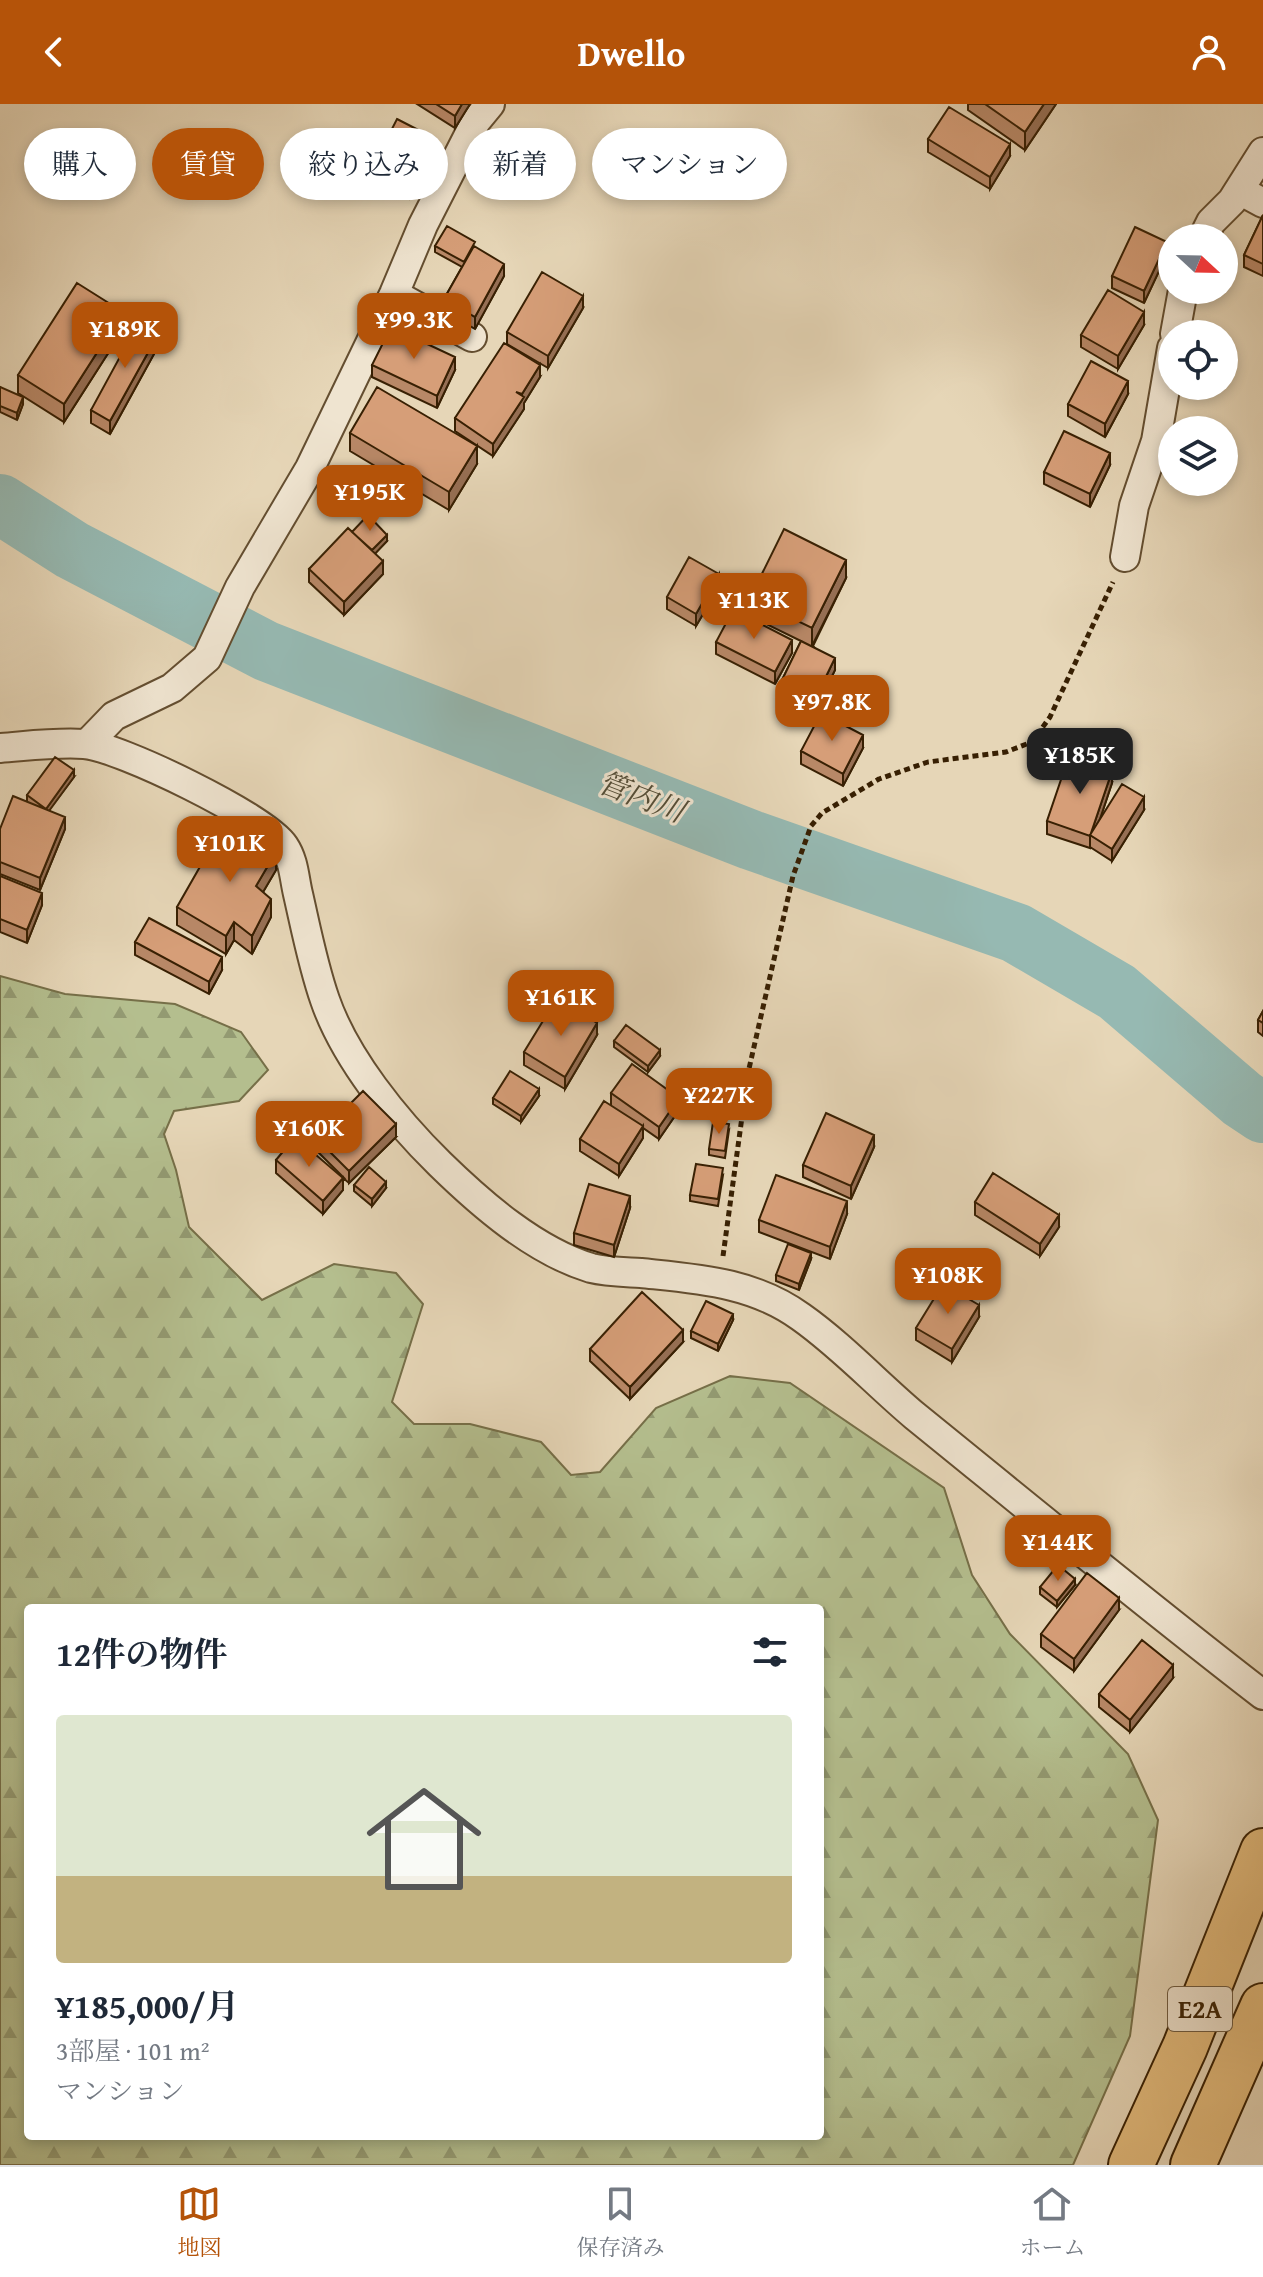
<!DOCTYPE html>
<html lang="ja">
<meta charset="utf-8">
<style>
:root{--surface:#fff;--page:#f6f6f7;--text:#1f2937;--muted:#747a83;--line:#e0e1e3;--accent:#b45309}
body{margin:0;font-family:"Gentium Book Plus","Noto Serif JP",serif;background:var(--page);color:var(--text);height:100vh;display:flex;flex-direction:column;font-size:30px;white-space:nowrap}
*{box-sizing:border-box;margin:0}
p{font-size:26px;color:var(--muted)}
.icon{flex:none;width:44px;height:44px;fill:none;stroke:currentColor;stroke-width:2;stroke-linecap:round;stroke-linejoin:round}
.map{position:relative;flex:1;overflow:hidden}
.details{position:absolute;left:24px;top:1500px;width:800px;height:536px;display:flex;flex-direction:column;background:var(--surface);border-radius:8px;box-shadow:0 4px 12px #0003}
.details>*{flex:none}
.hud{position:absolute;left:24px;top:24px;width:800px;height:72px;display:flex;gap:16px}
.needle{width:52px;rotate:112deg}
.controls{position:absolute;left:1158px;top:120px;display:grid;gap:16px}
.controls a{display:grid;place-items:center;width:80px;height:80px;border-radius:50%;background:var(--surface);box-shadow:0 4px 12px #0003;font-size:40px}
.price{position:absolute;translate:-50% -68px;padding:0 18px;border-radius:16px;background:var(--accent);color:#fff;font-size:26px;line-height:52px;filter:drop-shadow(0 2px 4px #0008)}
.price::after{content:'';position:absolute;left:50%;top:48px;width:24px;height:18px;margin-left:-12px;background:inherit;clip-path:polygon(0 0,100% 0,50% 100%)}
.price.active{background:#222;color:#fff}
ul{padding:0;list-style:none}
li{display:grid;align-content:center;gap:16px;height:424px;padding:0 32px}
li+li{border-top:2px solid var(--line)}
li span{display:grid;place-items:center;height:248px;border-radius:8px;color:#555}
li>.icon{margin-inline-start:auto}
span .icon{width:144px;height:144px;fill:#fffc;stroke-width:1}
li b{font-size:34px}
h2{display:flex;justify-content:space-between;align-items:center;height:96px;padding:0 32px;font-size:34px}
.pill{padding:0 28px;border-radius:36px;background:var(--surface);box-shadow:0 4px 12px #0003;font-size:28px;line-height:72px}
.pill.active{background:var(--accent);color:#fff}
header{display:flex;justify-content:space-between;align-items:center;height:104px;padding:0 32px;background:var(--accent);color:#fff;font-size:36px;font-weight:700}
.dock{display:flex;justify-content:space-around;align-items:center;height:112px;border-top:2px solid var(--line);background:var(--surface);font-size:22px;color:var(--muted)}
.dock a{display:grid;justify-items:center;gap:4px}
.dock .active{color:var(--accent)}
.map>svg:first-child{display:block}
.forest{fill:url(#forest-firs);stroke:#766f48;stroke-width:2;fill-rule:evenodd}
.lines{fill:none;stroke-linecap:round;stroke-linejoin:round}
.river{stroke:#96b9b2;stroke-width:60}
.street-casing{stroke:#644e30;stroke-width:32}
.highway-casing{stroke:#382003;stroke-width:48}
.path{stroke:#382003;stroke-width:5;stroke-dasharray:6 4;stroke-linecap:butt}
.street{stroke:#efe4d0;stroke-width:28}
.highway{stroke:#e3bb7c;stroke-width:44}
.wall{fill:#b88867;stroke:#382003;stroke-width:2}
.shaded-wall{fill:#966f54;stroke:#382003;stroke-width:2}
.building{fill:#d69e78;stroke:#382003;stroke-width:2}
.labels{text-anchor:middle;stroke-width:6;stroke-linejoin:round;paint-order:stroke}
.shield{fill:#efe4d0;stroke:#6f5b40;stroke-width:2}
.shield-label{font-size:26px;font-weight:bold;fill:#382003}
.water-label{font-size:30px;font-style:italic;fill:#544e38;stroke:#efe4d0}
</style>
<header><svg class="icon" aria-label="back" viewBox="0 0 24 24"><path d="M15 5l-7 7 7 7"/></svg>Dwello<svg class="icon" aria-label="person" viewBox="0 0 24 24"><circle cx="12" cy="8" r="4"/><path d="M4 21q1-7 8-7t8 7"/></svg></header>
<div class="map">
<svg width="1263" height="2061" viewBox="0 0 1263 2061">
<defs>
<pattern id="forest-firs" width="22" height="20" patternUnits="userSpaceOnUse" patternTransform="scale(2)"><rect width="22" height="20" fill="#b4be8e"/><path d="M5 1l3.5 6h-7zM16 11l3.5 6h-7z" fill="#939a72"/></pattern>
</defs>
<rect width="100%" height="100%" fill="#e6d6b7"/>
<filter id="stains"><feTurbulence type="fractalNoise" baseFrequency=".0025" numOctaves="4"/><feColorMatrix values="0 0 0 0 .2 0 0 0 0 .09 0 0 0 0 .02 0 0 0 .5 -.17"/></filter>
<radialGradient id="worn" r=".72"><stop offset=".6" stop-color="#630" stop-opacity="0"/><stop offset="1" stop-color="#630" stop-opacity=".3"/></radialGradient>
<path class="forest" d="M0,872L65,890L175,900L241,928L268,966L239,997L174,1007L164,1030L176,1066L189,1123L262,1196L334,1160L396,1169L423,1200L392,1298L414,1320H470L541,1338L571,1371L600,1368L656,1304L730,1272L790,1279L944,1384L972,1471L1010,1530L1128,1650L1158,1716L1130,1932L1073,2061H0ZM28,1504H820V2032H28Z"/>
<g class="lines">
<path class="river" d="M0,400L72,446L266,547L751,736L1016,829L1117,888L1242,995L1263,1009"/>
<g class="street-casing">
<path id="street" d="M1239,86L1263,99
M1203,134L1211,118L1232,97L1263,48
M394,190L472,233
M1175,230L1183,186
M1125,453L1134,402L1156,337L1172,244
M87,640L114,612L172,584L207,554L240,483L310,364L394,190L423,121L476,17L490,0
M0,644C27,642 57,638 84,640C118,642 266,714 284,742C294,757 294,773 298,790C306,825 313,862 325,896C345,954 396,1017 440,1060C482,1101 535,1147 591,1164C607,1168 625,1168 641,1169C698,1175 753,1178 801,1213C842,1242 877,1280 915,1312C1031,1406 1145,1500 1263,1591"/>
</g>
<g class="highway-casing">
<path id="highway" d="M1131,2061L1185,1943L1263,1747
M1193,2061L1263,1902"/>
</g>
<path class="path" d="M723,1152L748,969L793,772L811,722L822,709L879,675L928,658L1006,648L1032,638L1050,613L1113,478"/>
<use href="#street" class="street"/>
<use href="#highway" class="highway"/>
</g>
<path class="wall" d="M417,0H470L455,24Z
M968,0H1056L1025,46L968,6Z
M928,35L1010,52L990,85L928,48Z
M434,46L409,95L372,76V64Z
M1263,111V172L1244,163V151Z
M435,142L475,143L504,172L475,225L444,208V195L462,163L435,148Z
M1167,150L1144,199L1112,184V172Z
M583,204L548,264L507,240V228Z
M1144,221L1118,265L1081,243V231Z
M123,226L64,318L18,289V271Z
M160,239L110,330L91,319V306Z
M372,261L455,266L437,304L372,273Z
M540,273L524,299V305L493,352L455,327V314Z
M0,283L23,300L17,316L0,308Z
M1128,290L1105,333L1068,312V300Z
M350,329L477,360L449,406L350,347Z
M1110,361L1090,403L1044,380V368Z
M352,428L387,437L375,449L383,470L344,511L309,478V465Z
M846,474L813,542L835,566L816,605L782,588V576L801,537L750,512V494Z
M719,483L696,522L667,505V493Z
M716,538L792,549L775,580L716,550Z
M863,644L843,682L801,660V647Z
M74,673L49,706L65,725L40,786L0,770V725L27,697V691Z
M1112,679L1100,715L1144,706L1112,757L1090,743V744L1047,730V717Z
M276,766L263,788L271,813L252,850L234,836L226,850L177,821V803Z
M0,772L42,801L27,839L0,828Z
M135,838L222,866L209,890L135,851Z
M1263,907V932L1258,928V916Z
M597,931L565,985L524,961V948Z
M614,937L660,952L648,968L614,943Z
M611,989L679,1006L659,1035L643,1024V1034L619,1072L580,1047V1035L611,1001Z
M539,992L521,1018L493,1000V994Z
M729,1026L725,1054L709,1051V1045Z
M396,1033L349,1079L343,1074V1086L323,1110L276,1069V1056L343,1073L316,1046V1034Z
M874,1043L851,1095L803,1073V1061Z
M723,1071L718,1102L690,1097V1091Z
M354,1081L386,1084L372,1102L354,1087Z
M975,1098L1059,1123L1040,1152L975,1111Z
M630,1104L614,1153L574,1141V1129Z
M847,1110L830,1155L759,1128V1116Z
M811,1155L799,1186L776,1177V1171Z
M979,1213L952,1258L916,1236V1224Z
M733,1216L718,1247L691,1234V1227Z
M683,1238L630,1295L590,1257V1245Z
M1075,1481L1057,1503L1040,1490V1483Z
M1119,1506L1074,1567L1041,1543V1530Z
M1173,1574L1130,1628L1099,1603V1590Z"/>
<path class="shaded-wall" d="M462,0H470L455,24V12Z
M1044,0H1056L1025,46V28Z
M434,34V46L409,95V82Z
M1010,40V52L990,85V73Z
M1167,138V150L1144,199V187Z
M504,160V172L475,225V213Z
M583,192V204L548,264V252Z
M123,208V226L64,318V300Z
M1144,208V221L1118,265V252Z
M160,227V239L110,330V317Z
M455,253V266L437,304V292Z
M540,261V273L524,299V305L493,352V340L522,296V290Z
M1128,277V290L1105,333V320Z
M23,293V300L17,316V309Z
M477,342V360L449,406V388Z
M1110,349V361L1090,403V390Z
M387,431V437L372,453V446Z
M846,456V474L812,542V524Z
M383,457V470L344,511V498Z
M719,470V483L696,522V510Z
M792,536V549L775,580V568Z
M835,554V566L816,605V593Z
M863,631V644L843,682V670Z
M74,666V673L46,711V705Z
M1112,667V679L1094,733L1090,731V744V732Z
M1144,693V706L1112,757V745Z
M65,713V725L40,786V774Z
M276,748V766L256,800V782Z
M42,789V801L27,839V826Z
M271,795V813L252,850V832Z
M234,818V836L226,850V832Z
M222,853V866L209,890V878Z
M597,919V931L565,985V973Z
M660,946V952L648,968V962Z
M539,985V992L521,1018V1012Z
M679,994V1006L659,1035V1023Z
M396,1020V1033L349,1079V1067Z
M643,1022V1034L619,1072V1060Z
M874,1031V1043L851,1095V1082Z
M343,1074V1086L323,1110V1097Z
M386,1078V1084L372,1102V1095Z
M630,1092V1104L614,1153V1141Z
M847,1097V1110L830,1155V1143Z
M1059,1111V1123L1040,1152V1140Z
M811,1149V1155L799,1186V1180Z
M979,1201V1213L952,1258V1245Z
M733,1210V1216L718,1247V1240Z
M683,1226V1238L630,1295V1283Z
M1075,1475V1481L1057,1503V1497Z
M1119,1494V1506L1074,1567V1555Z
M1173,1561V1574L1130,1628V1616Z"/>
<path class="building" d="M436,0H462L455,12Z
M985,0H1044L1025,28Z
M949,3L1010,40L990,73L928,35Z
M397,15L434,34L409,82L372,64Z
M1263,111V160L1244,151Z
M447,122L475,138L464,158L435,142Z
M1135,123L1167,138L1144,187L1112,172Z
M474,142L504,160L475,213L444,195Z
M542,168L583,192L548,252L507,228Z
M77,179L123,208L64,300L18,271Z
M1108,186L1144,208L1118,252L1081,231Z
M140,216L160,227L110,317L91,306Z
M391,223L455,253L437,292L372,261Z
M504,239L540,261L522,290L516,288L524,293L493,340L455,314Z
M1091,257L1128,277L1105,320L1068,300Z
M0,283L23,293L17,309L0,302Z
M377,283L477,342L449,388L350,329Z
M1064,327L1110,349L1090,390L1044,368Z
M368,411L387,431L372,446L352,428Z
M348,424L383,457L344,498L309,465Z
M784,425L846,456L812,524L750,494Z
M689,453L719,470L696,510L667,493Z
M733,506L792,536L775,568L716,538Z
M801,537L835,554L816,593L782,576Z
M821,609L863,631L843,670L801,647Z
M1069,652L1112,667L1090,732L1047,717Z
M55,653L74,666L46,705L27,691Z
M1122,680L1144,693L1112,745L1090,731Z
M13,692L65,713L40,774L0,758V725Z
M243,723L276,748L256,782L271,795L252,832L234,818L226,832L177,803L221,726L236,736Z
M0,772L42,789L27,826L0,815Z
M149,814L222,853L209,878L135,838Z
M557,894L597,919L565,973L524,948Z
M1263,907V919L1258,916Z
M626,921L660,946L648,962L614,937Z
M632,960L679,994L659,1023L611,989Z
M510,967L539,985L521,1012L493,994Z
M363,987L396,1020L349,1067L316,1034Z
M604,997L643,1022L619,1060L580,1035Z
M826,1009L874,1031L851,1082L803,1061Z
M713,1018L729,1020L725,1047L709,1045Z
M295,1033L343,1074L323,1097L276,1056Z
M696,1060L723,1064L718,1095L690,1091Z
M369,1063L386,1078L372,1095L354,1081Z
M993,1069L1059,1111L1040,1140L975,1098Z
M776,1071L847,1097L830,1143L759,1116Z
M589,1080L630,1092L614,1141L574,1129Z
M788,1140L811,1149L799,1180L776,1171Z
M943,1180L979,1201L952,1245L916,1224Z
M642,1188L683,1226L630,1283L590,1245Z
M706,1197L733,1210L718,1240L691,1227Z
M1058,1461L1075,1475L1057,1497L1040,1483Z
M1087,1469L1119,1494L1074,1555L1041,1530Z
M1142,1536L1173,1561L1130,1616L1099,1590Z"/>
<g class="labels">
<rect class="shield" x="1168" y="1883" width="64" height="44" rx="6"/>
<g class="shield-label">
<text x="1200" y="1914">E2A</text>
</g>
<g class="water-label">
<text transform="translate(641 693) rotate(21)" y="10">管内川</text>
</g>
</g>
<rect width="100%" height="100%" filter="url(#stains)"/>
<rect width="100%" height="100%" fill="url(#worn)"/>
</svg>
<div class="controls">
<a><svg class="needle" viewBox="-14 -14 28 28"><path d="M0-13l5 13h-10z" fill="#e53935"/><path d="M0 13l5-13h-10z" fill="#747a83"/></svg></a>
<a><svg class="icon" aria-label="locate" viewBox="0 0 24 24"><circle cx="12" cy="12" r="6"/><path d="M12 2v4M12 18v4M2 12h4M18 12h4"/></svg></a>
<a><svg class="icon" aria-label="layers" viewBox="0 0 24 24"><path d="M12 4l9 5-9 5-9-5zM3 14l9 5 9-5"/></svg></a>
</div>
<b class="price" style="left:414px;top:257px">¥99.3K</b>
<b class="price" style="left:125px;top:266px">¥189K</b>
<b class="price" style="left:370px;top:429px">¥195K</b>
<b class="price" style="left:754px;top:537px">¥113K</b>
<b class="price" style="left:832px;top:639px">¥97.8K</b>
<b class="price active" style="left:1080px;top:692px">¥185K</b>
<b class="price" style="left:230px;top:780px">¥101K</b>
<b class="price" style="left:561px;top:934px">¥161K</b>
<b class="price" style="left:719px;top:1032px">¥227K</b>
<b class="price" style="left:309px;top:1065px">¥160K</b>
<b class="price" style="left:948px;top:1212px">¥108K</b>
<b class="price" style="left:1058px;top:1479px">¥144K</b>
<div class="hud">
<a class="pill">購入</a>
<a class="pill active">賃貸</a>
<a class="pill">絞り込み</a>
<a class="pill">新着</a>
<a class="pill">マンション</a>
</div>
<section class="details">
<h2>12件の物件<svg class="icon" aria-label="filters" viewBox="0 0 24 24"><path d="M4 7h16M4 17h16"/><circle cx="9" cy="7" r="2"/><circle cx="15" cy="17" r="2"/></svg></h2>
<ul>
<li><span style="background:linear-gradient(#dfe7d0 65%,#c2b280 0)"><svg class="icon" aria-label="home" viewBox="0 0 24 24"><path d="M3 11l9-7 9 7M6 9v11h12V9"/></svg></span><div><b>¥185,000/月</b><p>3部屋 · 101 m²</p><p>マンション</p></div></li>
</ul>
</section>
</div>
<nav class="dock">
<a class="active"><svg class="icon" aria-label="map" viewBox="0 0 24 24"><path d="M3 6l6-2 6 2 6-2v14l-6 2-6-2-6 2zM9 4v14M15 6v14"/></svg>地図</a>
<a><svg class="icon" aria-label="saved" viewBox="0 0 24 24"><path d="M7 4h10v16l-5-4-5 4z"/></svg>保存済み</a>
<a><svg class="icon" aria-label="home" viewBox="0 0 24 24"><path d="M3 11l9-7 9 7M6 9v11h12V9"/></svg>ホーム</a>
</nav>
